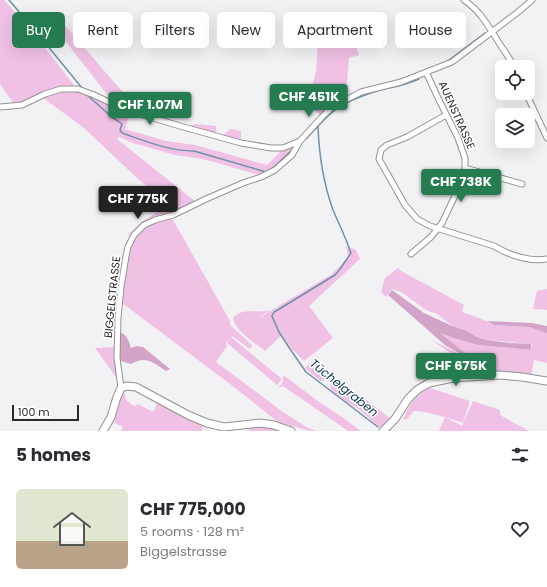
<!DOCTYPE html>
<meta charset="utf-8">
<style>
:root{--surface:#fff;--page:#f2f2f3;--text:#2b2b33;--muted:#7c7c81;--line:#e1e1e2;--accent:#247c50}
body{margin:0;font-family:Poppins,sans-serif;background:var(--page);color:var(--text);height:100vh;display:flex;flex-direction:column;font-size:15px;white-space:nowrap}
*{box-sizing:border-box;margin:0}
p{font-size:13px;color:var(--muted)}
.icon{flex:none;width:22px;height:22px;fill:none;stroke:currentColor;stroke-width:2;stroke-linecap:round;stroke-linejoin:round}
.map{position:relative;height:431px;overflow:hidden}
.panel{display:flex;flex-direction:column;background:var(--surface);flex:1}
.panel>*{flex:none}
.hud{position:absolute;left:12px;top:12px;width:523px;height:36px;display:flex;gap:8px}
.controls{position:absolute;left:495px;top:60px;display:grid;gap:8px}
.controls a{display:grid;place-items:center;width:40px;height:40px;border-radius:6px;background:var(--surface);box-shadow:0 4px 16px #0002;font-size:20px}
.scale{position:absolute;left:12px;bottom:10px;width:67px;box-sizing:border-box;padding-left:4px;border:2px solid #2a2a2c;border-top:0;font-size:11px;line-height:14px;white-space:nowrap;color:#2a2a2c;-webkit-text-stroke:3px #fff;paint-order:stroke}
.price{position:absolute;translate:-50% -34px;padding:0 9px;border-radius:4px;background:var(--accent);color:#fff;font-size:13px;line-height:26px;filter:drop-shadow(0 1px 2px #0008)}
.price::after{content:'';position:absolute;left:50%;top:24px;width:12px;height:9px;margin-left:-6px;background:inherit;clip-path:polygon(0 0,100% 0,50% 100%)}
.price.current{background:#222;color:#fff}
ul{padding:0;list-style:none}
li{display:flex;align-items:center;gap:12px;height:100px;padding:0 16px}
li+li{border-top:1px solid var(--line)}
li span{display:grid;place-items:center;flex:none;width:112px;height:80px;border-radius:6px;color:#555}
li>.icon{margin-inline-start:auto}
span .icon{width:48px;height:48px;fill:#fffc;stroke-width:1}
li b{font-size:17px}
h2{display:flex;justify-content:space-between;align-items:center;height:48px;padding:0 16px;font-size:17px}
.chip{padding:0 14px;border-radius:6px;background:var(--surface);box-shadow:0 4px 16px #0002;font-size:14px;line-height:36px}
.chip.current{background:var(--accent);color:#fff}
.map>svg:first-child{display:block}
.green{fill:#f1c1e5}
.forest{fill:#d3a4c8}
.lines{fill:none;stroke-linecap:round;stroke-linejoin:round}
.stream{stroke:#6c92a8;stroke-width:1.5}
.street-casing{stroke:#929295;stroke-width:7}
.secondary-casing{stroke:#929295;stroke-width:9}
.street{stroke:#fff;stroke-width:5}
.secondary{stroke:#fff;stroke-width:7}
.labels{text-anchor:middle;stroke-width:3;stroke-linejoin:round;paint-order:stroke}
.street-label{font-size:11px;fill:#2a2a2c;stroke:#fff}
.water-label{font-size:12px;font-style:italic;fill:#0b3a4f;stroke:#fff}
</style>
<div class="map">
<svg width="547" height="431" viewBox="0 0 547 431">
<rect width="100%" height="100%" fill="#f2f2f5"/>
<path class="green" d="M0,0H4L35,35L74,85L73,88L21,103L14,104L0,84Z
M62,22L127,97L126,102L120,105L113,102L55,28Z
M353,37L359,55L349,58L346,95L338,100L321,116L308,104L316,71L318,43Z
M63,92L77,93L95,97L130,113L125,129L166,141L195,145L267,165L282,150L295,146C287,161 275,168 260,175L203,159L175,155L133,143L119,137L117,139L196,202L173,214L155,219L131,236L128,235L141,222L156,213L172,207L138,179L84,128L42,97Z
M127,104L144,111L191,126L195,124L216,126L217,135L126,109Z
M231,129L241,131V142L221,136Z
M172,218L229,319L231,326L252,345L250,349L232,336L231,337L282,379L277,385L227,343L230,338L226,343L227,346L216,362L283,412L308,428L317,431H310L278,422L230,384L122,303L123,287L130,247L135,236L146,226L156,222Z
M346,246L356,250L360,259L309,306L333,338L304,361L289,346L282,335L265,351C255,343 235,331 233,318C242,307 257,314 270,310L257,319L332,274L342,264L348,256Z
M398,268L401,271L464,305L462,312L487,321L494,325L529,327L547,332V363L534,360L531,377L453,376L436,377L473,368L431,340L468,358L492,361L488,358L464,352L438,332L453,338L478,345L531,350L532,344L486,340L478,337L467,331L451,325L437,314L426,310L401,292L392,289L386,297L381,292L385,278Z
M547,289V310L533,309L537,291Z
M115,347L114,356L118,380L95,348Z
M313,361L350,393L364,398L391,419L383,429L377,425L356,407L349,404L331,390L330,383L326,380L320,381L305,368Z
M283,375L322,404L342,417L361,431H348L283,386L278,388L283,382Z
M430,388L470,401L463,423L445,417L462,426L473,401L500,410V415L529,431H439L445,417L425,412L414,411L406,420L403,419C412,402 413,397 430,388Z
M124,389L126,400L134,406L138,404L153,412L158,402L191,420L203,425L202,431H121L123,427L115,423C111,412 118,398 124,389Z
M260,425L283,431H250L245,427Z"/>
<path class="forest" d="M392,290L424,313L450,325L467,331L477,337L486,340L510,343L531,344V350L478,345L453,338L440,333L464,352L488,358L493,362L468,358L446,346L388,295Z
M487,321L532,323L547,326V333L529,327L494,325Z
M119,332C127,334 129,341 131,348L136,346L143,347L170,369L166,371C154,363 146,355 131,364L121,361L118,358Z"/>
<g class="lines">
<path class="stream" d="M9,0L33,28L82,88
M449,60L485,33
M73,91L82,93
M87,95L113,118L118,121L122,124L120,130L122,133C145,141 169,151 194,151L266,172L273,168L292,150
M318,126C319,155 323,182 333,210C339,224 346,238 351,253L340,269L335,275L276,311L274,312L272,316L279,332L288,346L306,372L378,427
M306,139C315,129 324,119 335,110C347,101 364,95 380,90C393,87 406,85 419,79"/>
<g class="street-casing">
<path id="street" d="M464,0C481,11 490,29 501,46C506,53 510,59 514,67
M526,93L547,138
M0,107L22,105L45,94L61,89H78L94,95L126,110L180,126L241,143L271,148H283L300,141L321,118L332,107L361,92L401,82L452,62L518,12L532,0
M446,115L407,137L387,145L381,150L379,159L405,205L417,219L430,226L494,246C509,255 529,262 547,259
M465,168L522,184
M411,254L431,237L442,223L462,181L465,168V158L458,138L439,100L426,72
M121,388L117,358L118,318L121,287L126,256L128,247L134,235L144,225L155,220L173,215L206,199L243,183L261,177L275,170L292,155L300,141"/>
</g>
<g class="secondary-casing">
<path id="secondary" d="M103,431L111,417L117,397L121,388L127,386L136,387L188,415L207,423L224,427L260,423L274,425L291,431
M383,431L395,419L408,399L417,390L429,383L453,378L499,375L522,377L547,381"/>
</g>
<use href="#street" class="street"/>
<use href="#secondary" class="secondary"/>
</g>
<g class="labels">
<g class="street-label">
<text transform="translate(457 115) rotate(66)" y="4">AUENSTRASSE</text>
<text transform="translate(112 297) rotate(-84)" y="4">BIGGELSTRASSE</text>
</g>
<g class="water-label">
<text transform="translate(344 388) rotate(39)" y="4">Tüchelgraben</text>
</g>
</g>
</svg>
<div class="controls">
<a><svg class="icon" aria-label="locate" viewBox="0 0 24 24"><circle cx="12" cy="12" r="6"/><path d="M12 2v4M12 18v4M2 12h4M18 12h4"/></svg></a>
<a><svg class="icon" aria-label="layers" viewBox="0 0 24 24"><path d="M12 4l9 5-9 5-9-5zM3 14l9 5 9-5"/></svg></a>
</div>
<div class="scale">100 m</div>
<b class="price" style="left:309px;top:118px">CHF 451K</b>
<b class="price" style="left:150px;top:126px">CHF 1.07M</b>
<b class="price" style="left:461px;top:203px">CHF 738K</b>
<b class="price current" style="left:138px;top:220px">CHF 775K</b>
<b class="price" style="left:456px;top:387px">CHF 675K</b>
<div class="hud">
<a class="chip current">Buy</a>
<a class="chip">Rent</a>
<a class="chip">Filters</a>
<a class="chip">New</a>
<a class="chip">Apartment</a>
<a class="chip">House</a>
</div>
</div>
<section class="panel">
<h2>5 homes<svg class="icon" aria-label="filters" viewBox="0 0 24 24"><path d="M4 7h16M4 17h16"/><circle cx="9" cy="7" r="2"/><circle cx="15" cy="17" r="2"/></svg></h2>
<ul>
<li><span style="background:linear-gradient(#dfe7d0 65%,#b9a48a 0)"><svg class="icon" aria-label="home" viewBox="0 0 24 24"><path d="M3 11l9-7 9 7M6 9v11h12V9"/></svg></span><div><b>CHF 775,000</b><p>5 rooms · 128 m²</p><p>Biggelstrasse</p></div><svg class="icon" aria-label="heart" viewBox="0 0 24 24"><path d="M12 20l-8-8c-3-5 5-10 8-4 3-6 11-1 8 4z"/></svg></li>
</ul>
</section>
